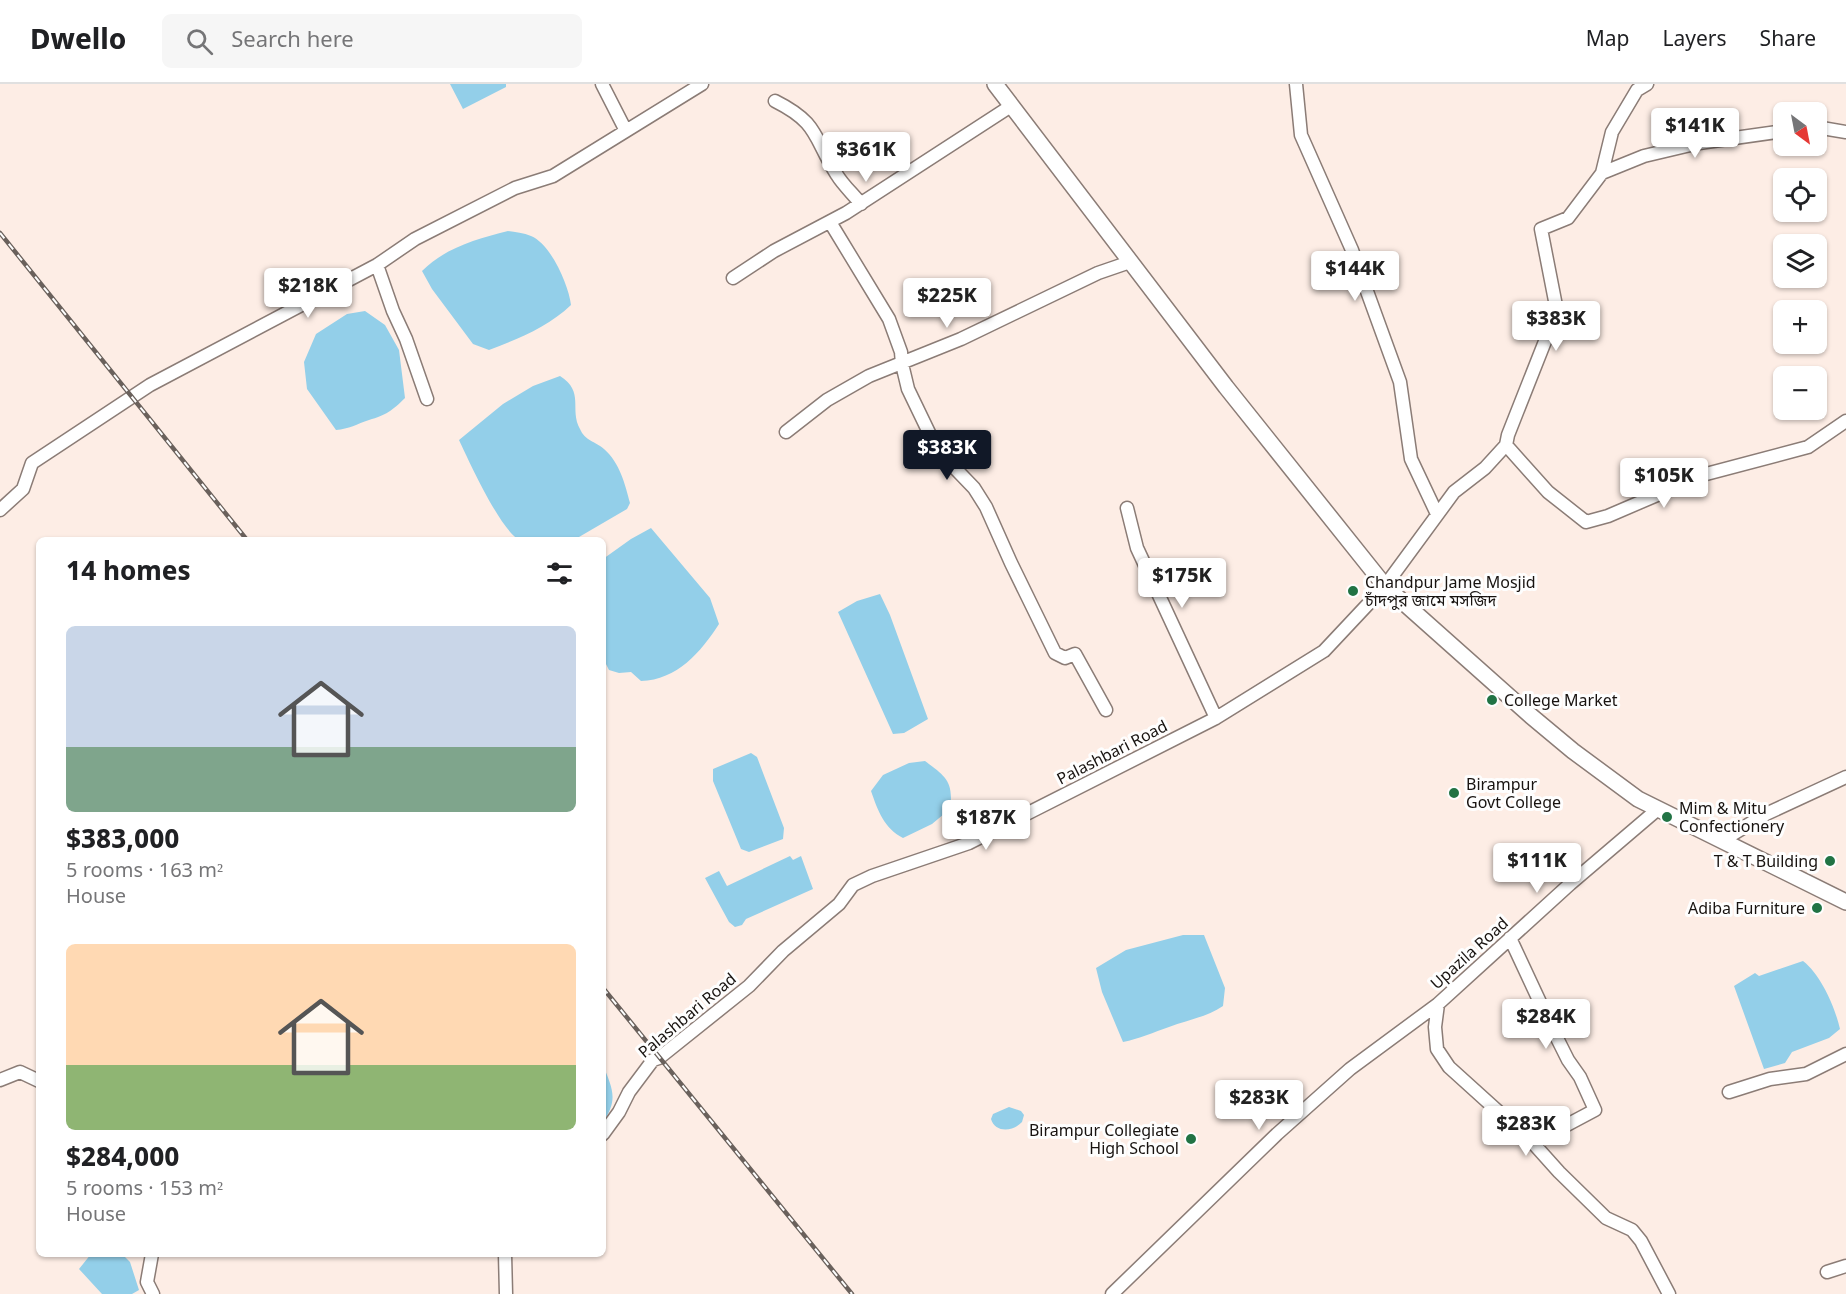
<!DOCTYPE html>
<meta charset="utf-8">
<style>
:root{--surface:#fff;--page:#f6f6f6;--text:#202124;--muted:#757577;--line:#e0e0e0;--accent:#111827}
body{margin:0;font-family:Georgia,"Noto Sans Bengali",serif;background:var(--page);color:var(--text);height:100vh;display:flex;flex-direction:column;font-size:22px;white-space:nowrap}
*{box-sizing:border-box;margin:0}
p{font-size:20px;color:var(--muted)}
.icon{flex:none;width:33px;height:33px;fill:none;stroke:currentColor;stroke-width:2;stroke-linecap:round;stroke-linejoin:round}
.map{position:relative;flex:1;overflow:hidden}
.sheet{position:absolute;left:36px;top:453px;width:570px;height:720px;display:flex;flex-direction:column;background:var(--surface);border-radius:9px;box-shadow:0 2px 4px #0004}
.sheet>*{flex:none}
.needle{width:39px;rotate:148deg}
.fabs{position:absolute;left:1773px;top:18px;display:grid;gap:12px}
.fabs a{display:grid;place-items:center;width:54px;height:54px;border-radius:9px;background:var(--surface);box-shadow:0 2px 4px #0004;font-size:30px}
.price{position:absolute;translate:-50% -51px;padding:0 14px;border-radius:6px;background:#fff;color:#222;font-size:20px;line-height:39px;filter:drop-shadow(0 2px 3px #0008)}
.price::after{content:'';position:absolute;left:50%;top:36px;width:18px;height:14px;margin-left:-9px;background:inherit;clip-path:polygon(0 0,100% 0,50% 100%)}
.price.on{background:var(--accent);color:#fff}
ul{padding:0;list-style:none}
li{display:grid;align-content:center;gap:12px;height:318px;padding:0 30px}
li span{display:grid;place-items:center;height:186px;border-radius:9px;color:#555}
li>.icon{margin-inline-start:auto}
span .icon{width:108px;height:108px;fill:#fffc;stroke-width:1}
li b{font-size:26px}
h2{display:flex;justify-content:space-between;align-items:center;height:72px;padding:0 30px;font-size:26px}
header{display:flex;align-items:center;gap:36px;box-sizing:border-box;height:84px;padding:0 30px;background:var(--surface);border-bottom:2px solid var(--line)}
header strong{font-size:28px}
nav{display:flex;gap:33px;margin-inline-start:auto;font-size:21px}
.search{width:420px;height:54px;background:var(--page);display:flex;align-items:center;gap:15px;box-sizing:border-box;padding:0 21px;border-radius:9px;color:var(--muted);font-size:22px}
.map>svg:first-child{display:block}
.water{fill:#93cfe9}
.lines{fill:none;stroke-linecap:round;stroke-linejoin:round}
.minor-casing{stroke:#8b7c76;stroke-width:15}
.major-casing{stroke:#8b7c76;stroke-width:18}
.minor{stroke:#fff;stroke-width:12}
.major{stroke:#fff;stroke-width:15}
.rail-casing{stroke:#6a615c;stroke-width:4.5}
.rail{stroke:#fefefe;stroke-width:2;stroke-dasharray:7;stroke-linecap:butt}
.poi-dot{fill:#217344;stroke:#fefefe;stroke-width:2}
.labels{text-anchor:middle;stroke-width:6;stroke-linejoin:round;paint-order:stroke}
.poi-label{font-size:16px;fill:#181310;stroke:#fefefe;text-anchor:start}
.street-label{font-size:16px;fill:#181310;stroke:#fefefe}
</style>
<header>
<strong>Dwello</strong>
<div class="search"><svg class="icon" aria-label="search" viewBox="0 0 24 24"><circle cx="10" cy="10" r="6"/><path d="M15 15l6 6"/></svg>Search here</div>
<nav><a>Map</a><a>Layers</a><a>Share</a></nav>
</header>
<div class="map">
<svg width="1846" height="1210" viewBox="0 0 1846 1210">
<rect width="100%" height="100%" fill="#fdede5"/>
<path class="water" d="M450,0H506V3L463,25Z
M508,147C515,148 524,149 531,152C551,160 569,202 571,221C548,243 518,255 489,266L473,260L432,205L422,187C445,164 476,155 508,147Z
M365,227L385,241L399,266L405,314C392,327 386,331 369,336C357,340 349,345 336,346L307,305L304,278L316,250L347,230Z
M560,292C585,308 569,325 580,345C585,357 595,357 604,365C620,379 625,400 630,419L627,425L579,453L568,456H520C501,448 469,377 459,356L503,320L533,302Z
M651,444L710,514L719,540C701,568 677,596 641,597L631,588L619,589L609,586L603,574V475L631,455Z
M880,510L890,531L928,635L904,649L893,650L838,528L857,517Z
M751,669L757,673L784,744L783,755L749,768L741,765L713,697V685Z
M925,677C945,692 954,697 950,725L932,740L903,754C884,744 878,727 871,707L883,691L909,679Z
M790,772L793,776L801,772L813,805L746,835L742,841L735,843L729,838L705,794L719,787L727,802Z
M1183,851H1204L1225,904L1223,922C1207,933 1187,936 1169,943C1154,948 1139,955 1123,958L1102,908L1096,884L1126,866Z
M1803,877C1821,891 1835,923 1840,945L1829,954L1792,968L1785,979L1764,985L1734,902L1755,889L1759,892Z
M603,981C612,1004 619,1015 603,1038Z
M1009,1023L1021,1027L1024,1031L1022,1038C1013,1048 995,1049 991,1035L993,1030Z
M91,1170H122L130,1178L139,1206L132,1210H102L79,1185Z"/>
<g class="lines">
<g class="minor-casing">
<path id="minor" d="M602,0L626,47
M1296,0L1301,51L1352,166L1400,298L1411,375L1437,430
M775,17C819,39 813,53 837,91C843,101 853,110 861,120
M1816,43L1846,48
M1602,89L1644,72L1699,59L1784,47
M830,138L889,235L901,268L902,280L908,305L934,359L948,377L974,404L986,423L1011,479L1055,569L1065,574L1075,570L1106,626
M377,181L393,227L406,255L427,315
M733,194L774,167L846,129L1011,22
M786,348L827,316L869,292L961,255L1098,189L1130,178
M1506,361L1548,408L1586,438L1608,432L1657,411L1691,394L1808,363L1846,337
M1127,424L1137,464L1216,634
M0,426L23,405L32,379L150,301L377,181L415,155L515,104L553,92L702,0
M1723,756L1766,730L1846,693
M1510,854L1552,944L1568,976L1580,993L1595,1026L1533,1059
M1438,920L1435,943L1437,965L1449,983L1533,1059L1559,1088L1606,1134L1632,1146L1641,1157L1669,1210
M0,996L20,988L39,997
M1729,1008L1770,995L1806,990L1846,970
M603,1050L619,1028L629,1008L653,976L659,974L749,902L783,867L839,820L853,801L872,792L969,759L1216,634L1324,567L1385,502L1454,408L1485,384L1506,361L1508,351L1557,227L1541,145L1568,134L1602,89L1612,48L1637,6L1647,0
M152,1170L147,1198L153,1210
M505,1170L506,1210
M1827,1188L1846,1182
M1112,1210L1277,1050L1350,985L1438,920L1570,800L1658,725"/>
</g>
<g class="major-casing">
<path id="major" d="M995,0L1226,303L1385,502L1531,632L1573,667L1638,715L1846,818"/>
</g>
<use href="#minor" class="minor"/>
<use href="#major" class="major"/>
<g class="rail-casing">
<path id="rail" d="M0,149L247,456
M603,904L852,1210"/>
</g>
<use href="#rail" class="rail"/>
</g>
<g class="poi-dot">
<circle cx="1353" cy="507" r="6"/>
<circle cx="1492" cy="616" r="6"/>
<circle cx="1454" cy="709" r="6"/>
<circle cx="1667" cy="733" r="6"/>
<circle cx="1830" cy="777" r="6"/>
<circle cx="1817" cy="824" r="6"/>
<circle cx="1191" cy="1055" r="6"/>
</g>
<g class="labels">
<g class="poi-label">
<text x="1365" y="504">Chandpur Jame Mosjid<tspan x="1365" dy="18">চাঁদপুর জামে মসজিদ</tspan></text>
<text x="1504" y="622">College Market</text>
<text x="1466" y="706">Birampur<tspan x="1466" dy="18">Govt College</tspan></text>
<text x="1679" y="730">Mim &amp; Mitu<tspan x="1679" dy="18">Confectionery</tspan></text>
<text x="1818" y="783" text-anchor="end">T &amp; T Building</text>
<text x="1805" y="830" text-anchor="end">Adiba Furniture</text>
<text x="1179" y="1052" text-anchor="end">Birampur Collegiate<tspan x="1179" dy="18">High School</tspan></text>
</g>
<g class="street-label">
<text transform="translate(1112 668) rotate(-27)" y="6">Palashbari Road</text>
<text transform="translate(1469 869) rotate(-42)" y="6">Upazila Road</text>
<text transform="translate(687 931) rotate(-40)" y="6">Palashbari Road</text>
</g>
</g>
</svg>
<div class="fabs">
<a><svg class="needle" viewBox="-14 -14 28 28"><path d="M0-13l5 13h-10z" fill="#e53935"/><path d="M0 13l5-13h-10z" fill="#757577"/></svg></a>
<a><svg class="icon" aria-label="locate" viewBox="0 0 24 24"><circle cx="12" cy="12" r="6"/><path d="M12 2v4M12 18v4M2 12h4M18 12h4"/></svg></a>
<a><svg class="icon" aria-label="layers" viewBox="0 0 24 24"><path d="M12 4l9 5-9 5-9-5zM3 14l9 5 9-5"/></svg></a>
<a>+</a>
<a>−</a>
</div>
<b class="price" style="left:1695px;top:75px">$141K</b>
<b class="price" style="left:866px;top:99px">$361K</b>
<b class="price" style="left:1355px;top:218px">$144K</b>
<b class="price" style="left:308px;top:235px">$218K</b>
<b class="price" style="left:947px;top:245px">$225K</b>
<b class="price" style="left:1556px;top:268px">$383K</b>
<b class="price on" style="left:947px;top:397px">$383K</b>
<b class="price" style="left:1664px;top:425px">$105K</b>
<b class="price" style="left:1182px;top:525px">$175K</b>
<b class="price" style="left:986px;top:767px">$187K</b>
<b class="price" style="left:1537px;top:810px">$111K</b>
<b class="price" style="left:1546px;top:966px">$284K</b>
<b class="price" style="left:1259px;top:1047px">$283K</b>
<b class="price" style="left:1526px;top:1073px">$283K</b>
<section class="sheet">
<h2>14 homes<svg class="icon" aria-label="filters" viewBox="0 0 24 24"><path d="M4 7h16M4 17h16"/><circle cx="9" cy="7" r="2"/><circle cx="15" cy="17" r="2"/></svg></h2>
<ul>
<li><span style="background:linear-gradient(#c9d6e8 65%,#7fa58c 0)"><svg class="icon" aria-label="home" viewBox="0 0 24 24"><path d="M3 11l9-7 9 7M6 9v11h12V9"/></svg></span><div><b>$383,000</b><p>5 rooms · 163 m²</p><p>House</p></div></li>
<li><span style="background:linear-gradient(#ffd9b3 65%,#8fb573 0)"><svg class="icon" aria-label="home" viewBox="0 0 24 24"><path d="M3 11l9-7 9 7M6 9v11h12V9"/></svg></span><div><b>$284,000</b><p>5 rooms · 153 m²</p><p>House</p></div></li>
</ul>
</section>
</div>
